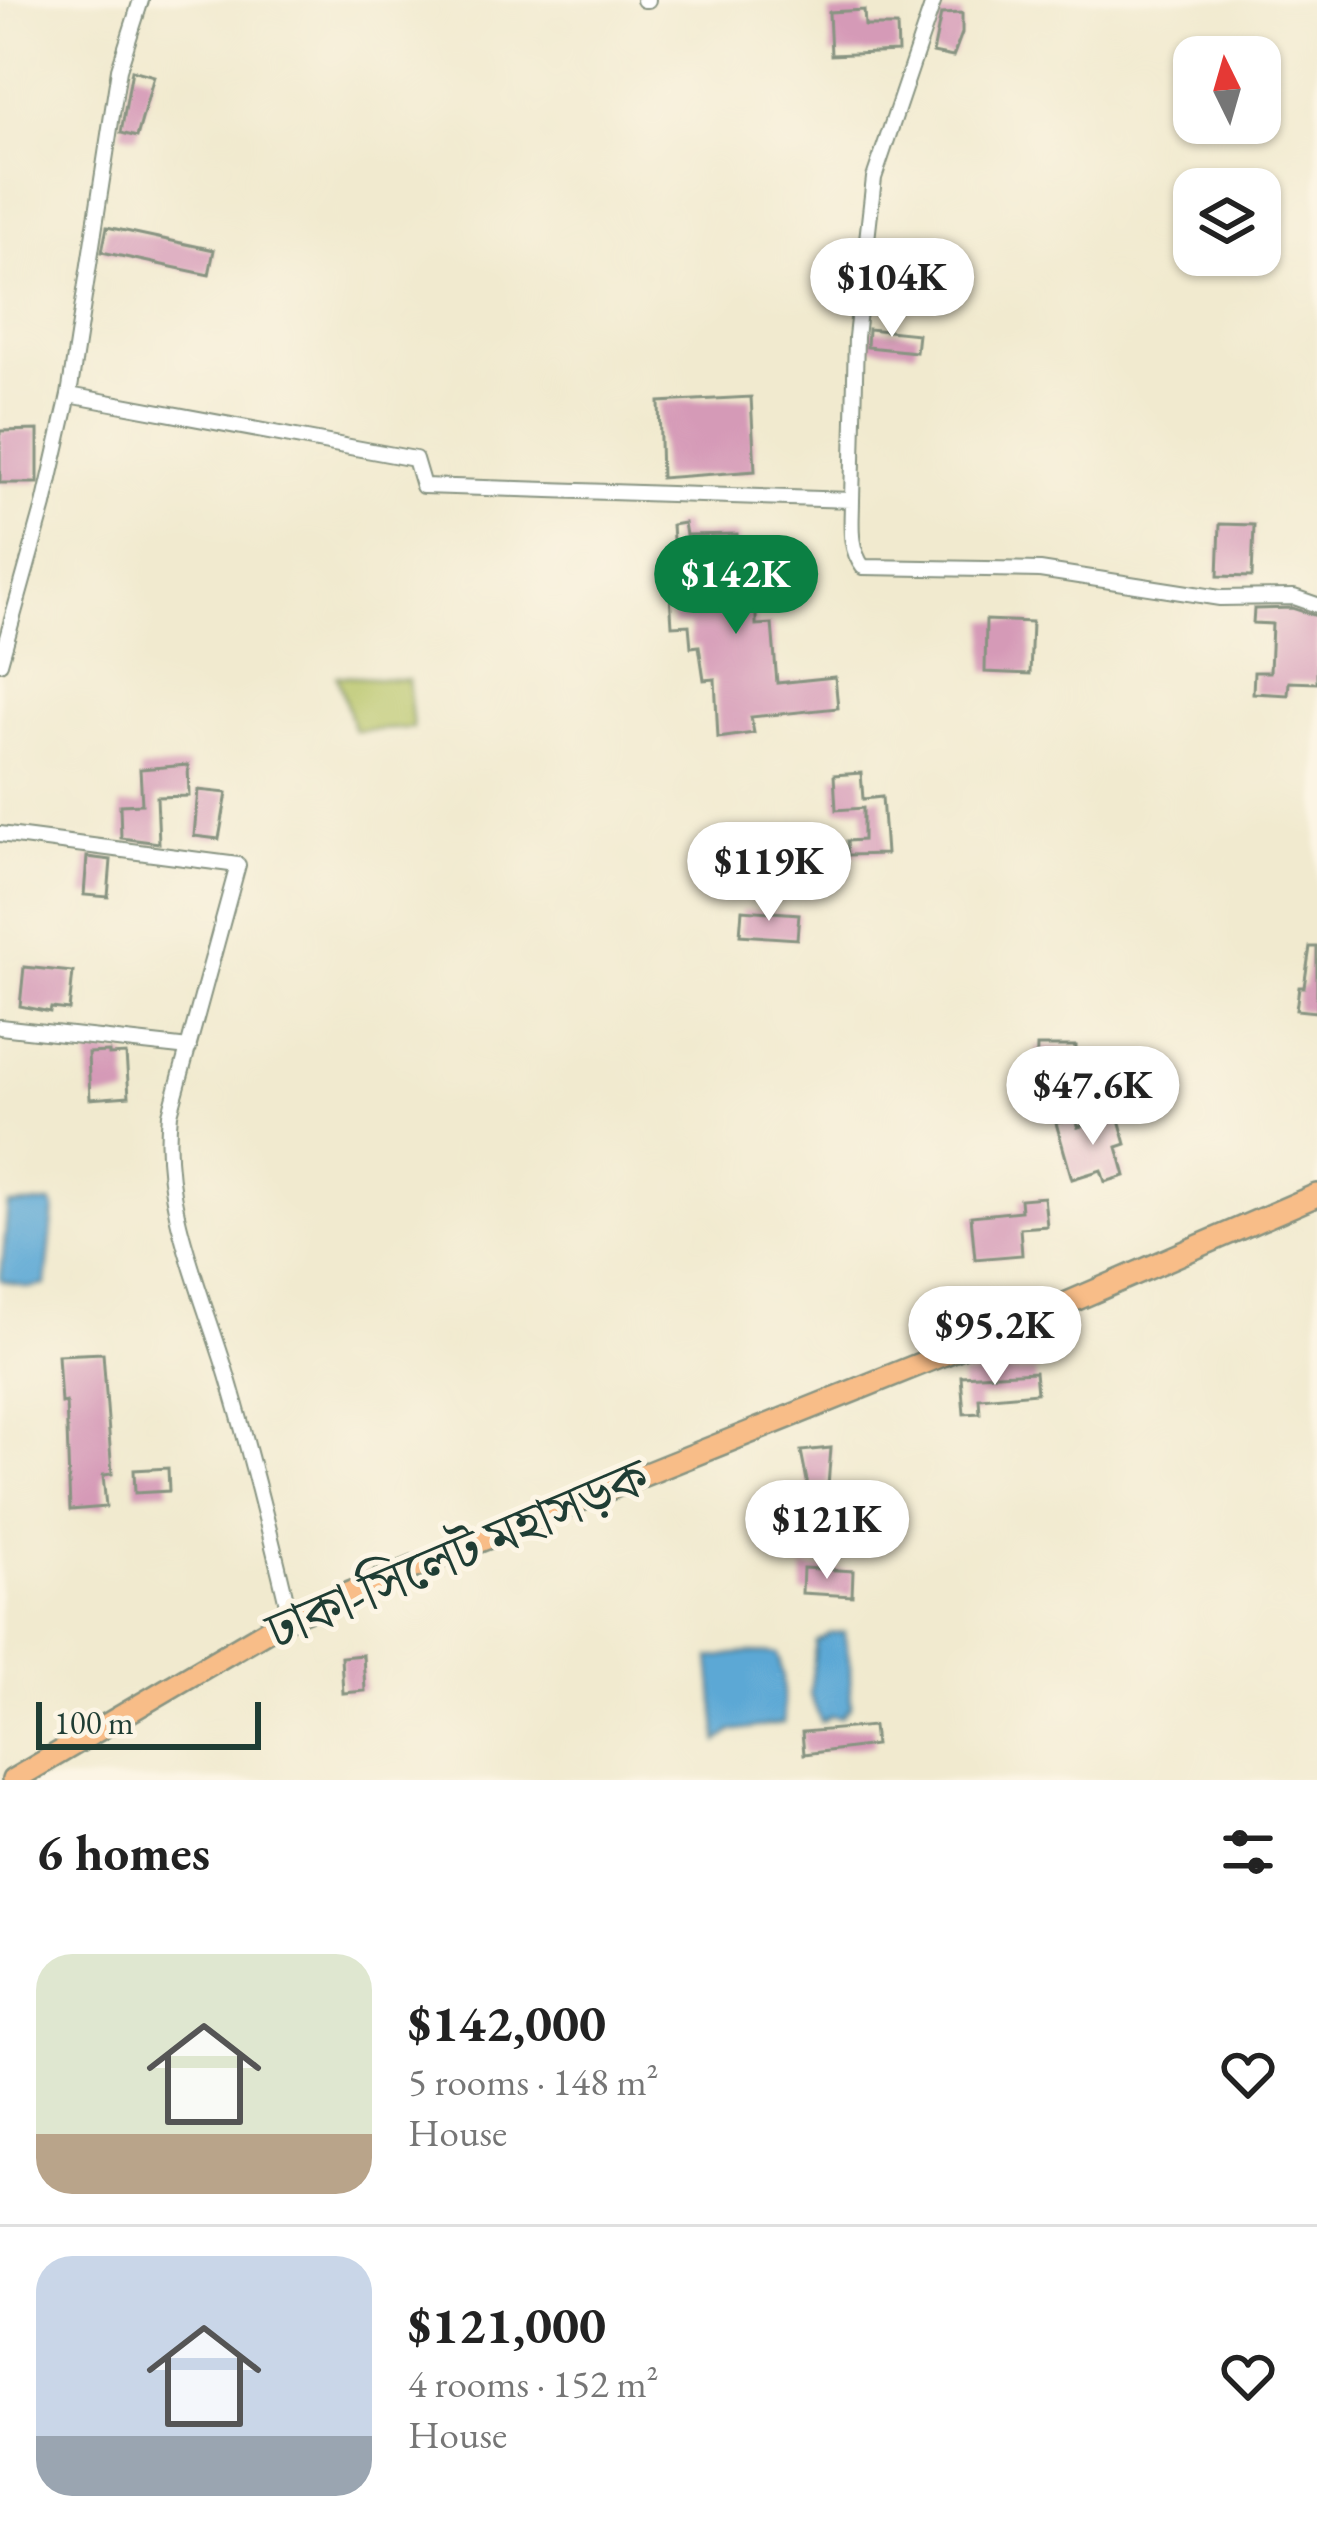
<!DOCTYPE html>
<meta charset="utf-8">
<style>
:root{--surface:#fff;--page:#f2f2f2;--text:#222;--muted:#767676;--line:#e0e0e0;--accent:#0b8043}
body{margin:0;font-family:"EB Garamond","Noto Serif Bengali",serif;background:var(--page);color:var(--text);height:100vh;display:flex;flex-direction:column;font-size:45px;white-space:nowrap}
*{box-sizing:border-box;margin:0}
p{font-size:39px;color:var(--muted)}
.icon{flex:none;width:66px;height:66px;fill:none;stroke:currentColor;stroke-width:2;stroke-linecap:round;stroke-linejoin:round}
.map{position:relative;height:1780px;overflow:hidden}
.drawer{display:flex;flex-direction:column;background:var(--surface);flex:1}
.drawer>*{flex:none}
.needle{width:78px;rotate:355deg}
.controls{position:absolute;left:1173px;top:36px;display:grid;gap:24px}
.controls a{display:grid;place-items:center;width:108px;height:108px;border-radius:24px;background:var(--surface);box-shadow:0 3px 9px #0004;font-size:60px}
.scale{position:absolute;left:36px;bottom:30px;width:225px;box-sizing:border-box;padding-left:12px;border:6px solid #1f3d34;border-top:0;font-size:33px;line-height:42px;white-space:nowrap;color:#1f3d34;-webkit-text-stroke:9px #fcf5e5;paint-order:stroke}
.price{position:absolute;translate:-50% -102px;padding:0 27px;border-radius:42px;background:#fff;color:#222;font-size:39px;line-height:78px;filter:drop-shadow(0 3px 6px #0008)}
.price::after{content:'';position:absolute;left:50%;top:72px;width:36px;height:27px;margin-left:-18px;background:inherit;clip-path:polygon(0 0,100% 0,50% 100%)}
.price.selected{background:var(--accent);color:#fff}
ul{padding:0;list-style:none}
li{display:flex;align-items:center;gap:36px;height:300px;padding:0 36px}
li+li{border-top:3px solid var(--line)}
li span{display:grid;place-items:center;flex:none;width:336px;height:240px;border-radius:36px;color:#555}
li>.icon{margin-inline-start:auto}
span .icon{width:144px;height:144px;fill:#fffc;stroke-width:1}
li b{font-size:51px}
h2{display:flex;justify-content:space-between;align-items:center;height:144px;padding:0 36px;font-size:51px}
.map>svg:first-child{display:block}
.green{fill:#b4c264;stroke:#6a804c;stroke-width:3}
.water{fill:#5ca8d5;stroke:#3e7284;stroke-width:3}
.building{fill:#d59ab7}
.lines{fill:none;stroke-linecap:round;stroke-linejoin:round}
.minor-casing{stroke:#889482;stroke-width:18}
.trunk-casing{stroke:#889482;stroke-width:26}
.minor{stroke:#fff;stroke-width:14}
.trunk{stroke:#f8bd88;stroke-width:21}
.labels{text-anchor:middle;stroke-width:10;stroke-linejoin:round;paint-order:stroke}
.street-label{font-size:54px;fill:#1f3d34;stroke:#fcf5e5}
</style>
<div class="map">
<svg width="1317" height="1780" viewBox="0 0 1317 1780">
<rect width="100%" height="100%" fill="#fcf5e5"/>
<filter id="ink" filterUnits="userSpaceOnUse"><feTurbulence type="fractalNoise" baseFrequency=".00833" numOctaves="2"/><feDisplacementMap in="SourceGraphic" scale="24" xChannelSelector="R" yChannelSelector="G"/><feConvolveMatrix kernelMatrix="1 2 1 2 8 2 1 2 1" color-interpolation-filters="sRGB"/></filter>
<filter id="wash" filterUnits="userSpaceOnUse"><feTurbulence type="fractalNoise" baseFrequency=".004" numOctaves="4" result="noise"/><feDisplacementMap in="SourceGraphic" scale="48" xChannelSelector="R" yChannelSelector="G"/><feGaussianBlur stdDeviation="2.7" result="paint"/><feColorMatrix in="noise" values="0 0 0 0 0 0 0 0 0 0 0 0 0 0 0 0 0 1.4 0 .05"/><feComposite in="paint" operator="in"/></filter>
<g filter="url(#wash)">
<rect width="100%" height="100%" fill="#f1eacf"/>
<path class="green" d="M337,676L408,680L413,728L355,731Z"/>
<path class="water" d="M50,1203L54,1208L46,1285L28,1288L1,1280L8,1205Z
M844,1632L850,1665L851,1707L841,1717L831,1716L821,1722L810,1694L816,1642L831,1633Z
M750,1652L778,1654L783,1676L784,1723L732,1731L718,1742L710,1658Z"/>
<g id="blocks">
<path class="building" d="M864,10L865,26H897L898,52L831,55L829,12Z
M962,13V33L953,57L933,53L941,14Z
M132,70L154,76L137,137L121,133Z
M107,227L214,250L209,275L102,252Z
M868,329L918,334L916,352L867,347Z
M751,397L755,471L661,478L659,402Z
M38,430V483H0V431Z
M684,523L686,535L737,534L740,573L767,572V590H756V625L772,624L777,683L835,677L838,708L751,717L754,733L718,738L715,679L704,680L699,646L691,647L689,625L672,626L670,594L695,593L694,566L675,567L672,525Z
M1220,524L1254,525L1252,577L1218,576Z
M1292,608L1317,616V683L1289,682L1288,695L1253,693L1254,672H1270L1272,624L1253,623L1254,609Z
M986,620L1032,622L1030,674L985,672Z
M188,765L189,796L157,797L159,843L121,838L120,805L142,804L140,769Z
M861,773L863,799L882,797L886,854L848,855L847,841L863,840V808L836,810L834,775Z
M198,790L227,793L219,839L194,836Z
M87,857L111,860L108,897L84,895Z
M742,910L799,914L797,939L740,935Z
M1310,947H1317V1012L1296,1010L1299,987H1304Z
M24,967L73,972L69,1010L51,1008L50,1012L20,1006Z
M1037,1046H1076L1075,1082L1036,1081Z
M109,1052V1055L126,1054L129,1096L90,1099L88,1053Z
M1118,1116L1126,1144L1117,1147L1125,1176L1105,1182L1101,1170L1072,1179L1056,1123L1077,1119L1078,1127Z
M1044,1197L1047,1226L1020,1228L1022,1255L975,1259L971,1216L1021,1211L1020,1199Z
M103,1353L112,1474L103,1475L106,1507L70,1510L66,1402L61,1403L58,1355Z
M1035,1372L1037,1393L979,1398L980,1413L964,1414L961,1376Z
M831,1448L828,1485L808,1486L801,1451Z
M168,1468L169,1491L135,1493L134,1470Z
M803,1568L853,1571L852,1596L802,1593Z
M363,1655L365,1691L343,1693L341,1657Z
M873,1726L875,1745L804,1754L802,1732Z"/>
</g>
</g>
<g filter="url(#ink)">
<use href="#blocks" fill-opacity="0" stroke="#889482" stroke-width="3"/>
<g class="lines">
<g class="minor-casing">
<path id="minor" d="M644,0H648
M69,395L415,459L423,486L852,500C852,523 848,547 863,567L1040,570L1220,598L1294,597L1317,605
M852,500L856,337L874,178L934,0
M0,663L44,505L69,395L119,69L141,0
M0,834L238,865L170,1114C160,1205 201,1289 227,1375C251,1455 271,1536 290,1617
M0,1027L189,1048"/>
</g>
<g class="trunk-casing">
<path id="trunk" d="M13,1780L290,1617L1012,1327L1317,1195"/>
</g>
<use href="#minor" class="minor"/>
<use href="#trunk" class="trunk"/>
</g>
</g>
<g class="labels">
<g class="street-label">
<text transform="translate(457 1553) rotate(-23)" y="19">ঢাকা-সিলেট মহাসড়ক</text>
</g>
</g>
</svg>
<div class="controls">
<a><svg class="needle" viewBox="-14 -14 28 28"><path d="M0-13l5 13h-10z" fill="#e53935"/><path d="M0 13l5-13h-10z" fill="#767676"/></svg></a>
<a><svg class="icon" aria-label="layers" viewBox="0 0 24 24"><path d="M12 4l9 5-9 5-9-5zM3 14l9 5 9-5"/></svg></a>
</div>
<div class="scale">100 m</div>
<b class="price" style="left:892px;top:340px">$104K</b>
<b class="price selected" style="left:736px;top:637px">$142K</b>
<b class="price" style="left:769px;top:924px">$119K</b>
<b class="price" style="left:1093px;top:1148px">$47.6K</b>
<b class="price" style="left:995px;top:1388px">$95.2K</b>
<b class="price" style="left:827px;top:1582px">$121K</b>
</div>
<section class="drawer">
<h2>6 homes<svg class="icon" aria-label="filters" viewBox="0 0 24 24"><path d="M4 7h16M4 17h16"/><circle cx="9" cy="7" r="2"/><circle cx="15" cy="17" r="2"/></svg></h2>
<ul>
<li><span style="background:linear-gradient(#dfe7d0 75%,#b9a48a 0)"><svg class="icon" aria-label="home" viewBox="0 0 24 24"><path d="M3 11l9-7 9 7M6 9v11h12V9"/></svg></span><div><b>$142,000</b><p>5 rooms · 148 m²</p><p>House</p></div><svg class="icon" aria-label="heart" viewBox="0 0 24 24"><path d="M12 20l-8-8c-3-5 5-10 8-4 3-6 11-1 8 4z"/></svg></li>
<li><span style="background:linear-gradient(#c9d6e8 75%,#9aa5b1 0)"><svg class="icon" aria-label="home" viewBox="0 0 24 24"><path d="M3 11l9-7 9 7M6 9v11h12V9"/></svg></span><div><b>$121,000</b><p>4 rooms · 152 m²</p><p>House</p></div><svg class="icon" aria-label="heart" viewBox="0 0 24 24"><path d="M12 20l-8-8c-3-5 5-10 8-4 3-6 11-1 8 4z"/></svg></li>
</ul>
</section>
